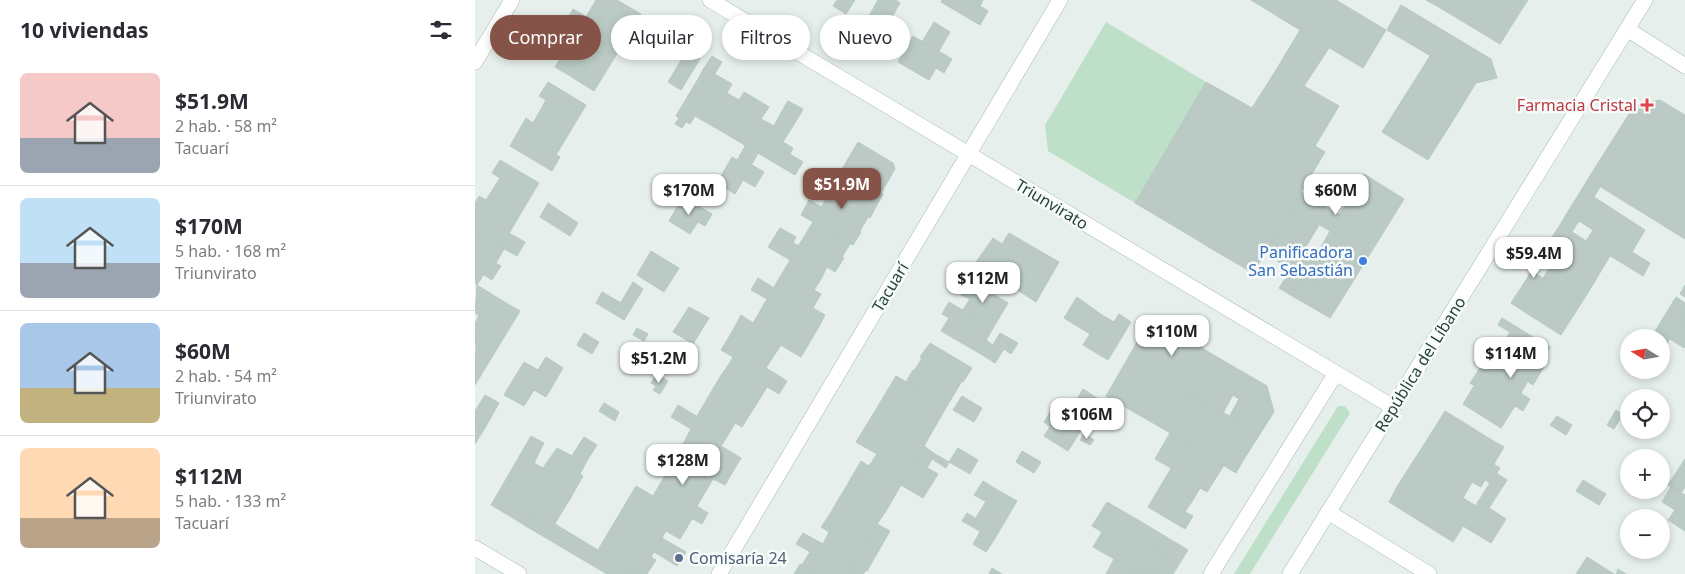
<!DOCTYPE html>
<html lang="es">
<meta charset="utf-8">
<style>
:root{--surface:#fff;--page:#f7f7f7;--text:#2b2b33;--muted:#7c7c81;--line:#e1e1e2;--accent:#855347}
body{margin:0;font-family:"Noto Sans",sans-serif;background:var(--page);color:var(--text);height:100vh;display:flex;flex-direction:column;font-size:19px;white-space:nowrap}
*{box-sizing:border-box;margin:0}
p{font-size:16px;color:var(--muted)}
.icon{flex:none;width:28px;height:28px;fill:none;stroke:currentColor;stroke-width:2;stroke-linecap:round;stroke-linejoin:round}
.map{position:relative;flex:1;overflow:hidden}
.details{display:flex;flex-direction:column;background:var(--surface);width:475px}
.details>*{flex:none}
.guide{position:absolute;left:15px;top:15px;width:475px;height:45px;display:flex;gap:10px}
.needle{width:32px;rotate:281deg}
.fabs{position:absolute;left:1145px;top:329px;display:grid;gap:10px}
.fabs a{display:grid;place-items:center;width:50px;height:50px;border-radius:50%;background:var(--surface);box-shadow:0 2px 8px #0003;font-size:25px}
.price{position:absolute;translate:-50% -42px;padding:0 11px;border-radius:10px;background:#fff;color:#222;font-size:16px;line-height:32px;filter:drop-shadow(0 1px 2px #0008)}
.price::after{content:'';position:absolute;left:50%;top:30px;width:15px;height:11px;margin-left:-8px;background:inherit;clip-path:polygon(0 0,100% 0,50% 100%)}
.price.current{background:var(--accent);color:#fff}
ul{padding:0;list-style:none}
li{display:flex;align-items:center;gap:15px;height:125px;padding:0 20px}
li+li{border-top:1px solid var(--line)}
li span{display:grid;place-items:center;flex:none;width:140px;height:100px;border-radius:8px;color:#555}
li>.icon{margin-inline-start:auto}
span .icon{width:60px;height:60px;fill:#fffc;stroke-width:1}
li b{font-size:21px}
h2{display:flex;justify-content:space-between;align-items:center;height:60px;padding:0 20px;font-size:21px}
.pill{padding:0 18px;border-radius:22px;background:var(--surface);box-shadow:0 2px 8px #0003;font-size:18px;line-height:45px}
.pill.current{background:var(--accent);color:#fff}
main{display:flex;flex:1;min-height:0}
.map>svg:first-child{display:block}
.green{fill:#bfe0c8}
.building{fill:#bbcac4;stroke:#b8c9c2}
.lines{fill:none;stroke-linecap:round;stroke-linejoin:round}
.street-casing{stroke:#a8b8b2;stroke-width:16}
.secondary-casing{stroke:#a4bbb3;stroke-width:16}
.street{stroke:#fff;stroke-width:15}
.secondary{stroke:#fff;stroke-width:15}
.health-dot{fill:#e0444e;stroke:#f7fbf9;stroke-width:2}
.shop-dot{fill:#3f7fe0;stroke:#f7fbf9;stroke-width:2}
.service-dot{fill:#5c6f8a;stroke:#f7fbf9;stroke-width:2}
.labels{text-anchor:middle;stroke-width:5;stroke-linejoin:round;paint-order:stroke}
.health-label{font-size:16px;fill:#be3a42;stroke:#f7fbf9;text-anchor:end}
.street-label{font-size:16px;fill:#24423a;stroke:#f7fbf9}
.shop-label{font-size:16px;fill:#366cbe;stroke:#f7fbf9;text-anchor:end}
.service-label{font-size:16px;fill:#4e5e75;stroke:#f7fbf9;text-anchor:start}
</style>
<main>
<section class="details">
<h2>10 viviendas<svg class="icon" aria-label="filters" viewBox="0 0 24 24"><path d="M4 7h16M4 17h16"/><circle cx="9" cy="7" r="2"/><circle cx="15" cy="17" r="2"/></svg></h2>
<ul>
<li><span style="background:linear-gradient(#f6c9c9 65%,#9aa5b1 0)"><svg class="icon" aria-label="home" viewBox="0 0 24 24"><path d="M3 11l9-7 9 7M6 9v11h12V9"/></svg></span><div><b>$51.9M</b><p>2 hab. · 58 m²</p><p>Tacuarí</p></div></li>
<li><span style="background:linear-gradient(#bfe0f5 65%,#9aa5b1 0)"><svg class="icon" aria-label="home" viewBox="0 0 24 24"><path d="M3 11l9-7 9 7M6 9v11h12V9"/></svg></span><div><b>$170M</b><p>5 hab. · 168 m²</p><p>Triunvirato</p></div></li>
<li><span style="background:linear-gradient(#a9c7e8 65%,#c2b280 0)"><svg class="icon" aria-label="home" viewBox="0 0 24 24"><path d="M3 11l9-7 9 7M6 9v11h12V9"/></svg></span><div><b>$60M</b><p>2 hab. · 54 m²</p><p>Triunvirato</p></div></li>
<li><span style="background:linear-gradient(#ffd9b3 70%,#b9a48a 0)"><svg class="icon" aria-label="home" viewBox="0 0 24 24"><path d="M3 11l9-7 9 7M6 9v11h12V9"/></svg></span><div><b>$112M</b><p>5 hab. · 133 m²</p><p>Tacuarí</p></div></li>
</ul>
</section>
<div class="map">
<svg width="1210" height="574" viewBox="0 0 1210 574">
<rect width="100%" height="100%" fill="#e6efeb"/>
<path class="green" d="M631,22L731,82L660,203L573,151L570,125Z
M863,406H870L875,413L775,574H759Z"/>
<path class="building" d="M121,0H142L166,14L144,52L112,34L119,21L111,17Z
M362,0H380L371,14L358,6Z
M403,0H421L425,3L412,26L394,16Z
M467,0H508L505,6L513,11L505,25L466,2Z
M776,0H844L825,30Z
M844,0H861L911,30L888,68L825,30Z
M951,0H973L967,9Z
M973,0H995L1037,25L1025,44L967,9Z
M995,0H1040L1049,6L1037,25Z
M1040,0H1053L1049,6Z
M926,5L1016,59L1001,83L912,30Z
M98,9L119,21L112,34L91,21Z
M91,21L112,34L105,46L84,33Z
M459,22L475,32L464,51L447,42Z
M825,30L854,48L829,86L801,70Z
M112,34L143,52L119,91L92,74L100,61L88,54L96,41L105,46Z
M438,36L477,59L469,73L461,68L454,80L423,62Z
M211,52L225,59L206,90L193,82Z
M88,54L100,61L92,74L80,67Z
M237,56L247,62L239,75L229,68Z
M955,56L1001,83L977,122L931,94Z
M1016,59L1022,78L1001,83Z
M229,68L243,76L236,87L223,79Z
M801,70L864,106L840,146L777,108Z
M243,76L257,84L252,93L264,100L246,131L220,116L215,124L201,116L223,79L236,87Z
M73,82L111,105L96,130L65,111L71,100L64,96Z
M731,82L777,108L704,229L660,203Z
M269,92L281,99L276,107L264,100Z
M931,94L977,122L953,160L907,132Z
M281,99L294,107L286,119L299,126L283,153L246,131L264,100L276,107Z
M1185,100L1210,115V239L1113,179L1159,106Z
M313,101L328,109L326,113L311,104Z
M311,104L326,113L308,142L318,148L315,154L291,140Z
M777,108L814,130L742,252L704,229Z
M65,111L96,130L81,155L43,132L51,118L58,123Z
M204,118L211,122L207,128L200,124Z
M814,130L850,152L778,273L742,252Z
M43,132L85,157L77,171L35,146Z
M291,140L328,162L320,175L283,153Z
M383,142L418,163L420,169L406,193L398,188L391,199L360,181Z
M270,146L283,153L275,168L262,161Z
M257,157L275,168L260,194L242,183Z
M25,160L64,183L49,208L18,189L25,178L17,173Z
M277,165L289,172L280,187L268,180Z
M889,174L929,199L908,233L902,229L866,287L872,291L862,307L840,309L817,296L826,280L840,289L846,278L832,270L850,240L863,248L869,239L855,231L874,199L886,206L892,196L881,189Z
M1113,179L1125,187L1119,197L1107,189Z
M361,182L393,200L386,212L393,217L385,231L370,222L362,236L338,222Z
M398,188L408,194L402,205L391,199Z
M18,189L49,208L26,247L0,231V203L4,196L11,200Z
M881,189L892,196L886,206L874,199Z
M1107,189L1119,197L1104,221L1092,213Z
M826,192L859,212L856,217L862,221L855,231L816,208Z
M208,197L237,214L230,226L223,222L215,234L194,221Z
M1119,197L1170,230L1157,252L1175,263L1168,276L1111,241L1118,230L1104,221Z
M334,200L347,207L338,222L326,215Z
M393,200L402,205L395,218L386,212Z
M73,203L103,223L95,236L65,217Z
M816,208L844,225L817,270L802,261L814,241L801,234Z
M859,212L865,215L862,221L856,217Z
M1092,213L1104,221L1097,232L1085,225Z
M338,222L375,244L367,257L330,235Z
M370,222L386,232L378,245L362,236Z
M1085,225L1097,232L1089,245L1077,237Z
M305,228L321,237L318,243L324,246L315,260L293,247Z
M902,229L908,233L872,291L866,287Z
M0,231L29,249L21,263L17,261L2,285L0,284Z
M855,231L869,239L863,248L850,240Z
M1097,232L1135,256L1114,291L1075,267Z
M34,233L50,242L42,256L26,247Z
M534,233L565,251L541,289L499,265L518,238L527,244Z
M801,234L814,241L808,251L804,248L799,251L793,248Z
M330,235L369,258L360,272L352,267L346,279L315,260Z
M793,248L799,251L804,248L808,251L802,261L790,253Z
M829,250L840,257L817,296L804,288Z
M176,251L204,268L189,292L162,275Z
M565,251L584,262L561,302L541,289Z
M315,260L346,279L339,290L346,294L338,308L350,315L342,330L292,299Z
M17,261L26,266L17,280L9,275Z
M1075,267L1114,291L1107,302L1068,278Z
M832,270L846,278L840,289L826,280Z
M1056,271L1068,278L1062,287L1051,280Z
M283,278L299,288L292,299L276,290Z
M1068,278L1107,302L1086,335L1048,311Z
M495,280L533,303L518,328L487,311L495,299L486,295Z
M1051,280L1062,287L1048,311L1036,303Z
M158,282L168,289L149,320L139,314Z
M2,285L31,303L20,320L6,312L4,316L0,313Z
M1210,285V297L1205,294Z
M127,292L146,303L139,314L121,303Z
M602,297L627,315L615,334L589,318Z
M1201,297L1210,303V315L1193,342L1179,333Z
M292,299L342,330L326,357L314,350L322,336L284,313Z
M474,302L518,328L504,353L466,331L474,318L467,314Z
M31,303L45,311L0,385V354Z
M214,307L234,318L218,344L198,332Z
M862,307L855,318L840,309Z
M6,312L20,320L1,353L0,323Z
M284,313L322,336L314,350L306,345L298,357L257,332L266,315L278,323Z
M644,314L656,322L633,360L608,345L627,315L639,322Z
M1210,315V346L1209,348L1195,339Z
M676,317L742,357L719,396L653,358Z
M1027,318L1058,337L1052,347L1073,360L1058,385L1018,359L1035,332L1023,325Z
M162,328L173,334L169,341L158,335Z
M257,332L268,339L258,357L246,350Z
M109,333L124,342L117,354L102,345Z
M525,333L543,343L536,354L529,349L520,363L504,353L511,340L518,345Z
M1058,337L1075,347L1069,358L1052,347Z
M1186,338L1193,342L1187,352H1186Z
M268,339L298,357L291,368L312,381L304,394L254,364Z
M455,343L497,368L488,382L445,357Z
M1006,352L1027,365L1020,377L999,363Z
M71,357L88,368L71,397L59,390L49,406L29,395L49,362L63,370Z
M742,357L792,386L799,412L785,434L754,417L764,399L758,395L748,413L719,396Z
M447,358L487,381L472,406L441,388L448,377L439,371Z
M653,358L714,393L692,431L631,396Z
M254,364L292,387L284,400L245,377Z
M1027,365L1053,381L1046,393L1020,377Z
M1005,368L1009,370L1000,386L995,383Z
M438,370L448,377L441,388L431,382Z
M1009,370L1055,399L1048,411L1040,406L1026,428L988,404Z
M181,374L193,381L185,394L178,390L181,386L176,383Z
M421,376L472,406L449,446L397,416Z
M245,377L284,400L267,427L260,423L253,435L222,416Z
M608,389L625,400L593,451L569,436L575,427L569,422L580,404L594,413Z
M714,393L734,404L710,442L692,431Z
M10,395L24,403L10,428L0,422V411Z
M487,396L507,408L499,422L478,410Z
M129,403L144,412L140,421L124,411Z
M734,404L785,434L769,459L719,429Z
M203,405L253,435L246,446L266,458L254,478L241,469L236,478L201,457L216,429L196,417Z
M1154,405V416L1149,413Z
M1141,410L1148,414L1139,429L1132,425Z
M970,411L1020,442L1010,459L1025,468L1015,483L950,443Z
M397,416L449,446L426,485L394,466L402,454L381,442Z
M1082,416L1097,425L1091,435L1075,425Z
M0,422L10,428L0,444Z
M719,429L769,459L761,473L710,442Z
M695,433L711,443L696,468L680,459Z
M609,434L619,440L615,445L605,440Z
M56,436L69,443L59,463L68,468L82,448L97,456L61,517L34,501L28,512L16,505Z
M109,437L122,445L113,459L100,451Z
M1020,442L1029,447L1019,464L1010,459Z
M711,443L749,465L732,492L725,488L718,500L688,482Z
M950,443L1010,480L1006,487L997,482L988,498L1001,506L978,542L930,512L923,485Z
M449,446L460,454L452,468L440,461Z
M483,448L503,460L495,474L474,462Z
M100,451L113,459L105,474L108,476L95,499L78,488Z
M547,451L566,462L559,473L541,462Z
M460,454L474,462L471,468L457,459Z
M201,457L238,479L222,506L214,501L207,513L178,496Z
M1210,459V487L1206,493L1193,485Z
M386,461L394,466L387,478L379,473Z
M440,461L463,474L448,498L426,485Z
M394,466L426,485L411,511L371,487L379,473L387,478Z
M241,469L254,478L250,485L236,478Z
M1021,473L1032,480L1014,508L1031,519L1016,543L988,526Z
M1108,480L1131,494L1124,505L1101,491Z
M508,481L519,488L510,501L499,495Z
M688,482L718,500L710,512L718,516L710,529L673,507Z
M923,485L930,512L914,502Z
M161,486L217,519L205,539L191,531L176,557L181,560L172,574H162L153,568L149,574H132L71,538L80,524L123,550Z
M371,487L411,511L402,524L363,500Z
M1196,487L1210,495V531L1193,520L1200,510L1187,502Z
M78,488L95,499L71,538L54,528Z
M519,488L542,501L519,540L496,526Z
M363,500L402,524L394,538L355,514Z
M34,501L61,517L54,528L28,512Z
M214,501L233,513L227,524L207,513Z
M632,502L663,520L639,559L618,547L627,532L617,526Z
M492,513L500,518L496,526L487,521Z
M355,514L394,538L379,563L348,544L354,532L346,527Z
M663,520L688,535L680,549L693,557L685,570L676,565L671,574H665L639,559Z
M402,524L415,531L392,571L379,563Z
M505,532L519,540L511,552L498,544Z
M328,533L348,544L341,555L321,544Z
M688,535L713,550L698,574H671L676,565L685,570L693,557L680,549Z
M187,538L211,552L202,566L179,552Z
M348,544L379,563L372,574H342L327,565L335,552L341,555Z
M1162,550H1178L1173,557Z
M1112,557L1139,574H1101Z
M639,559L665,574H631Z
M379,563L391,570L388,574H372Z
M325,564L327,565L342,574H319Z
M153,568L162,574H149Z
M517,568L527,574H514Z
M1143,569L1151,574H1141Z"/>
<g class="lines">
<g class="street-casing">
<path id="street" d="M235,0L918,407
M1152,29L1210,66
M0,62L37,0
M853,512L954,574
M0,548L44,574
M244,574L585,0
M736,574L861,373"/>
</g>
<g class="secondary-casing">
<path id="secondary" d="M815,574L1170,0"/>
</g>
<use href="#street" class="street"/>
<use href="#secondary" class="secondary"/>
</g>
<path class="health-dot" d="M1169.5 97.5h5v5h5v5h-5v5h-5v-5h-5v-5h5z"/>
<circle class="shop-dot" cx="888" cy="261" r="5"/>
<circle class="service-dot" cx="204" cy="558" r="5"/>
<g class="labels">
<g class="health-label">
<text x="1162" y="111">Farmacia Cristal</text>
</g>
<g class="street-label">
<text transform="translate(577 204) rotate(31)" y="6">Triunvirato</text>
<text transform="translate(415 287) rotate(-59)" y="6">Tacuarí</text>
<text transform="translate(945 364) rotate(-58)" y="6">República del Líbano</text>
</g>
<g class="shop-label">
<text x="878" y="258">Panificadora<tspan x="878" dy="18">San Sebastián</tspan></text>
</g>
<g class="service-label">
<text x="214" y="564">Comisaría 24</text>
</g>
</g>
</svg>
<div class="fabs">
<a><svg class="needle" viewBox="-14 -14 28 28"><path d="M0-13l5 13h-10z" fill="#e53935"/><path d="M0 13l5-13h-10z" fill="#7c7c81"/></svg></a>
<a><svg class="icon" aria-label="locate" viewBox="0 0 24 24"><circle cx="12" cy="12" r="6"/><path d="M12 2v4M12 18v4M2 12h4M18 12h4"/></svg></a>
<a>+</a>
<a>−</a>
</div>
<b class="price current" style="left:367px;top:210px">$51.9M</b>
<b class="price" style="left:214px;top:216px">$170M</b>
<b class="price" style="left:861px;top:216px">$60M</b>
<b class="price" style="left:1059px;top:279px">$59.4M</b>
<b class="price" style="left:508px;top:304px">$112M</b>
<b class="price" style="left:697px;top:357px">$110M</b>
<b class="price" style="left:1036px;top:379px">$114M</b>
<b class="price" style="left:184px;top:384px">$51.2M</b>
<b class="price" style="left:612px;top:440px">$106M</b>
<b class="price" style="left:208px;top:486px">$128M</b>
<div class="guide">
<a class="pill current">Comprar</a>
<a class="pill">Alquilar</a>
<a class="pill">Filtros</a>
<a class="pill">Nuevo</a>
</div>
</div>
</main>
